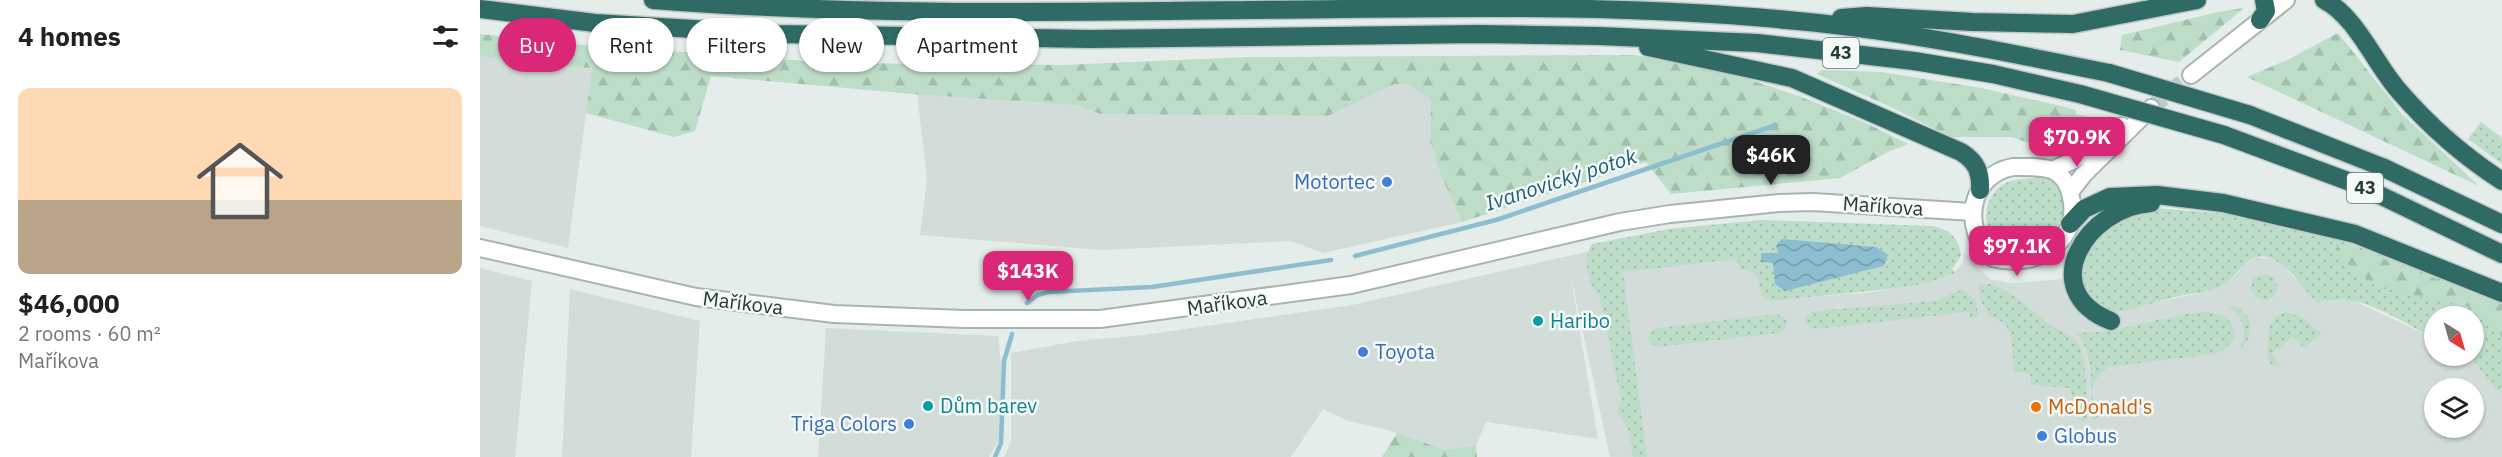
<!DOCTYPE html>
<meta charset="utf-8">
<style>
:root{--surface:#fff;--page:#f2f2f2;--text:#222;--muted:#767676;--line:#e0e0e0;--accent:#db2777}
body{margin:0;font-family:"IBM Plex Sans",sans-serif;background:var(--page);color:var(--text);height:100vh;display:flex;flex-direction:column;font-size:22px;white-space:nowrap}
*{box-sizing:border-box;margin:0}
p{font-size:20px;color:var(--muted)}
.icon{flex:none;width:33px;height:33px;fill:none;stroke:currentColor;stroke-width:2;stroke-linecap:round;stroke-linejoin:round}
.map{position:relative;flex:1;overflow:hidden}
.panel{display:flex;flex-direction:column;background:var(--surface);width:480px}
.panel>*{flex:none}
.top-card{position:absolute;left:18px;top:18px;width:570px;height:54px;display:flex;gap:12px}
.needle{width:39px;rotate:143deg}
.buttons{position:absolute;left:1944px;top:306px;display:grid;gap:12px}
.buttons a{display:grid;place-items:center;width:60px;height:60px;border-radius:50%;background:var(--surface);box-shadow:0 2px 4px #0004;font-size:30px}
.price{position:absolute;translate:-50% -51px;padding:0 14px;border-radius:12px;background:var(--accent);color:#fff;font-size:20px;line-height:39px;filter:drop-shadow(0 2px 3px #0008)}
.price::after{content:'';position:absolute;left:50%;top:36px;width:18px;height:14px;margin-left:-9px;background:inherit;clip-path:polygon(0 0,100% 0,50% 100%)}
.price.active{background:#222;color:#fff}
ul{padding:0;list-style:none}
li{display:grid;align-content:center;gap:12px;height:318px;padding:0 18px}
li+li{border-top:2px solid var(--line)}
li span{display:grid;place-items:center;height:186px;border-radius:12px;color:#555}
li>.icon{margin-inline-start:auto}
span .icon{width:108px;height:108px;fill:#fffc;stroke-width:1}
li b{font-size:26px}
h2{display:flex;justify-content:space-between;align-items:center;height:72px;padding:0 18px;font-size:26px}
.tag{padding:0 21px;border-radius:27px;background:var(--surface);box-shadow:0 2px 4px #0004;font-size:21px;line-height:54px}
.tag.active{background:var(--accent);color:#fff}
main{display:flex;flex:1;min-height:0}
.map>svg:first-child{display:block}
.built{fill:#d2ddd9;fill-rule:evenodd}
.grass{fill:url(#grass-dots)}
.forest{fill:url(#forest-firs)}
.water{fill:url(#water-waves)}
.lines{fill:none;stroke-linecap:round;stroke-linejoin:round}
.stream{stroke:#8dbed0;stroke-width:4.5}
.minor-tunnel{stroke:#bdcac7;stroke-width:16;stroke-dasharray:16 8;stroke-linecap:butt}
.minor-casing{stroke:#a6b5b2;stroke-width:20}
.highway-casing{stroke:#c1c9c8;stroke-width:21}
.minor{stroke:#fff;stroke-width:16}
.highway{stroke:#306a64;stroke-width:18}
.highway-bridge-casing{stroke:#c1c9c8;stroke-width:21;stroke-linecap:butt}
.highway-bridge{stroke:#306a64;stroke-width:18}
.shop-dot{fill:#3f7fe0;stroke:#f4f9f7;stroke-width:2}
.culture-dot{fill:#0f9aa8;stroke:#f4f9f7;stroke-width:2}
.food-dot{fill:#e8710a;stroke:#f4f9f7;stroke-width:2}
.labels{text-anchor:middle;stroke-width:5;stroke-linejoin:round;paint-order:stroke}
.shield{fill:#f4f9f7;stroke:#627673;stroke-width:1.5}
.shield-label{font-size:18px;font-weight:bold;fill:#233e3a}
.shop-label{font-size:20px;fill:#366cbe;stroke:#f4f9f7;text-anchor:end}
.street-label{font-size:20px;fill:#233e3a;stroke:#f4f9f7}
.culture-label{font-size:20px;fill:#0d838f;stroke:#f4f9f7;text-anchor:start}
.food-label{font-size:20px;fill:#c56008;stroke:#f4f9f7;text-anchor:start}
.water-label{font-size:21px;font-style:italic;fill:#1f6079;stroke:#f4f9f7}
</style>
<main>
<section class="panel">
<h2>4 homes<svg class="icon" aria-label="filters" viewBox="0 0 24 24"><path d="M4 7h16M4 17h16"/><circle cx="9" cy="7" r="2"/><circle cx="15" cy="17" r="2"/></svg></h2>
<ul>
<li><span style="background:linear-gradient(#ffd9b3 60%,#b9a48a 0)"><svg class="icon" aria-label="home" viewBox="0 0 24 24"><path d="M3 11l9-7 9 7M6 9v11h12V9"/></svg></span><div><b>$46,000</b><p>2 rooms · 60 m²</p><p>Maříkova</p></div></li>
</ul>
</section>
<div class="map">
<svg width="2022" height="457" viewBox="0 0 2022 457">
<defs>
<pattern id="grass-dots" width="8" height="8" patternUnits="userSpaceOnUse" patternTransform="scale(1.5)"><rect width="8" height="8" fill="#bdddc9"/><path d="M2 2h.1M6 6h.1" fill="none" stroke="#a2bfad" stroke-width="1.8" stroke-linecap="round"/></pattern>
<pattern id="forest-firs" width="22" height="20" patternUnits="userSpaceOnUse" patternTransform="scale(1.5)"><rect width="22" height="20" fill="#bdddc9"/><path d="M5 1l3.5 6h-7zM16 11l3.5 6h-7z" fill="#a2bfad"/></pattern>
<pattern id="water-waves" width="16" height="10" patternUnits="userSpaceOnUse" patternTransform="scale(1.5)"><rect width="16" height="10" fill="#8dbed0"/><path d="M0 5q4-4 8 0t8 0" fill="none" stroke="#739caa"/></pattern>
</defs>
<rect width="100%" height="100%" fill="#e4edea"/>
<path class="built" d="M0,56L43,64L112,68L88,248L0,226Z
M915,84H927L951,100L950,141L955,154L956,164L982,222L843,253L811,241L621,250L440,235L447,178L437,94L594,105L621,114L848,116Z
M1276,223L1283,297L1290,300L1394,292L1444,284L1473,274L1482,264L1484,252L1510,279L1533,283L1598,278L1673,303L1729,291L1743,285L1756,275L1766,263L1775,258H1787L1800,262L1814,278L1849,299L1872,300L1954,338V356H1990L2015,389L2022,393V457H1130L1090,273L1118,439L1006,422L996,445L965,450L904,429L868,421L843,409L811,457H524L531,441V353L597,341L664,335L872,305L1159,240ZM1954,388H1994V428H1954Z
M0,268L52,281L35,457H0Z
M90,289L220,321L211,457H82Z
M346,328L518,336L521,363V412L524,432L509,457H338Z"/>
<path class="grass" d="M2001,122L2022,138V164L1988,139Z
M1569,176C1607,192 1574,271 1525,248C1500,236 1500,198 1524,184C1533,178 1557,178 1569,176Z
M1675,208L1759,215L1868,243L1956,277L2022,306V393L2015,389L1990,356H1994V316H1954V338C1919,321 1877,289 1837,303C1821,286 1792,238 1765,264C1755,274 1749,283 1737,288C1725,293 1713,293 1700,296C1682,300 1664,306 1646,310C1630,313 1621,308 1607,300L1600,268L1604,254L1630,222Z
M1281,220L1451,226C1469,229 1479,237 1481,256L1472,269L1475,272L1473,274L1444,284L1419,288L1290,301L1282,296C1277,277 1281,272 1259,269L1257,259L1143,272L1167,457H1153C1151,447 1150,435 1146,426C1141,414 1133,416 1141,400L1120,298C1108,283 1101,262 1112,244L1189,229Z
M1771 287a13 13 0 1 1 26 0a13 13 0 1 1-26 0Z
M1511,284C1534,292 1550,310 1569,324C1578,331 1594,335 1599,345C1609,366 1605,397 1607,420L1603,423L1594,412L1591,388L1551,385L1550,373L1534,372C1531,348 1537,321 1508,316L1507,310L1500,300L1498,285Z
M1483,289L1495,300L1499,317L1490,318L1489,312L1335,329C1329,327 1325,325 1325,318L1334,311L1455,301Z
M1747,305C1751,306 1758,307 1762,310C1775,319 1771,342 1760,350C1768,327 1765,321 1747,305Z
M1726,312C1742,313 1754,319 1755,337C1749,346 1745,350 1734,354L1628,367L1615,380L1611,391L1618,415L1616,419L1612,420C1610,393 1616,352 1595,332C1640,336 1681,314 1726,312Z
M1807,312L1823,318L1842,334L1824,348L1813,336L1792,354L1802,366H1792L1787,357L1789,327L1795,317Z
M1297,314L1304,317L1307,323L1306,328L1299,333L1177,347L1170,343L1168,337L1172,330L1178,328Z"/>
<path class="forest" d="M1764,8L1699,62L1640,50L1642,35L1738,12Z
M1858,33L1922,114L1999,186L1767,77L1809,59Z
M0,34L93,44L353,63L582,65L768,57L1155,55L1249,73L1319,96L1388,124L1428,144L1408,152L1360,178L1191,194L1166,162L982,222L956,164L955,154L950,141L951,100L927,84H915L848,116L621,114L594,105L433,94L231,76L215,131L194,137L106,113L112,68L43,64L0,56Z
M1342,70L1401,72L1501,88L1585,107L1596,110V114L1624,121L1559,146L1531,137H1471L1411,107L1337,74Z
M1856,243L1896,256L2022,304V337L2015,326L1989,307L1897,287L1861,259Z
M917,433L965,450L996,445L997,457H902Z"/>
<path class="water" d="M1302,239L1396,247L1407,254V260L1403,266L1305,291L1295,284L1293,263L1281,262V253H1298L1296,245Z"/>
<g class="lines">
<path class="stream" d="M875,256L1016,220L1296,125
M547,303L558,295L568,292L672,287L851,260
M515,457L521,443L524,361L532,334"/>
<path class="minor-tunnel" d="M1671,108L1711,75"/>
<g class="minor-casing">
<path id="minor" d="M1711,75L1806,0
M1533,167C1545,167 1564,166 1574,171C1582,175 1588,184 1590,193C1604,241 1556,270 1513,258C1481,231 1488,175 1533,167Z
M1572,170L1594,160L1642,126
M1590,192L1604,174L1671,108
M0,248L216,297L354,314L484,319H620L871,285L1140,222L1190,214L1299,203L1333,202L1492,212"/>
</g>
<g class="highway-casing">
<path id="highway" d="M173,0C402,18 633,11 863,9C1014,7 1167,6 1318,21C1423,31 1526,52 1629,73
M1844,0C1876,16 1895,64 1919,91C1950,127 1982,155 2022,181
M0,9L115,23L296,34L610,39L998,34L1119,36L1277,43L1434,61L1513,74L1600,94
M1361,18L1387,16L1493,22L1593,24L1717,0
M1780,20L1786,11L1784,0
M1168,47L1312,78L1481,152C1496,161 1501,172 1500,190
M1770,115L1902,167L2022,224
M1744,135L1881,186L2022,254
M1590,224L1604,209L1630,197L1677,195L1743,203L1875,234L2022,293
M1631,321C1554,290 1607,207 1671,203"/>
</g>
<use href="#minor" class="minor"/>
<use href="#highway" class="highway"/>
<g class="highway-bridge-casing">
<path id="highway-bridge" d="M1629,73L1770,115
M1600,94L1744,135"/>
</g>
<use href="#highway-bridge" class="highway-bridge"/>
</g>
<g class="shop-dot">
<circle cx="907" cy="182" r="6"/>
<circle cx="883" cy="352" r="6"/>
<circle cx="429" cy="424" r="6"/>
<circle cx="1562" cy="436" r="6"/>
</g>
<g class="culture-dot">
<circle cx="1058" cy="321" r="6"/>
<circle cx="448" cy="406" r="6"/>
</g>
<circle class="food-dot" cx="1556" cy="407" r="6"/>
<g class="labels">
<g class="shield">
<rect x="1343" y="38" width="36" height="30" rx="4.5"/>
<rect x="1867" y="173" width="36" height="30" rx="4.5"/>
</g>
<g class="shield-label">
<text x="1361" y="59">43</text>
<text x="1885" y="194">43</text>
</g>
<g class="shop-label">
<text x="895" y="189">Motortec</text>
<text x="895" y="359" text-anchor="start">Toyota</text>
<text x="417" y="431">Triga Colors</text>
<text x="1574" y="443" text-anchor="start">Globus</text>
</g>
<g class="street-label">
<text transform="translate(1403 206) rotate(4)" y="7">Maříkova</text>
<text transform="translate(263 303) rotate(7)" y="7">Maříkova</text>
<text transform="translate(747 303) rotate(-8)" y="7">Maříkova</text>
</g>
<g class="culture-label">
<text x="1070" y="328">Haribo</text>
<text x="460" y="413">Dům barev</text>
</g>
<g class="food-label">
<text x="1568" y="414">McDonald's</text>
</g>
<g class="water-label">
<text transform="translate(1081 180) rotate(-18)" y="7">Ivanovický potok</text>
</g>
</g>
</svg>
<div class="buttons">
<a><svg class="needle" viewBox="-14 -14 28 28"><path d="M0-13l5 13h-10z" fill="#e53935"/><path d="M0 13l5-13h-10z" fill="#767676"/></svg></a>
<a><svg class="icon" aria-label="layers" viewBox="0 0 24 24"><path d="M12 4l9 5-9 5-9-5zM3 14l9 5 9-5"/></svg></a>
</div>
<b class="price" style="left:1597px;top:168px">$70.9K</b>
<b class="price active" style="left:1291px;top:186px">$46K</b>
<b class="price" style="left:1537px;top:277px">$97.1K</b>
<b class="price" style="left:548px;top:302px">$143K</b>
<div class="top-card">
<a class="tag active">Buy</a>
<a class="tag">Rent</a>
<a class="tag">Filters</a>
<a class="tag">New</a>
<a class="tag">Apartment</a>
</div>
</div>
</main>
